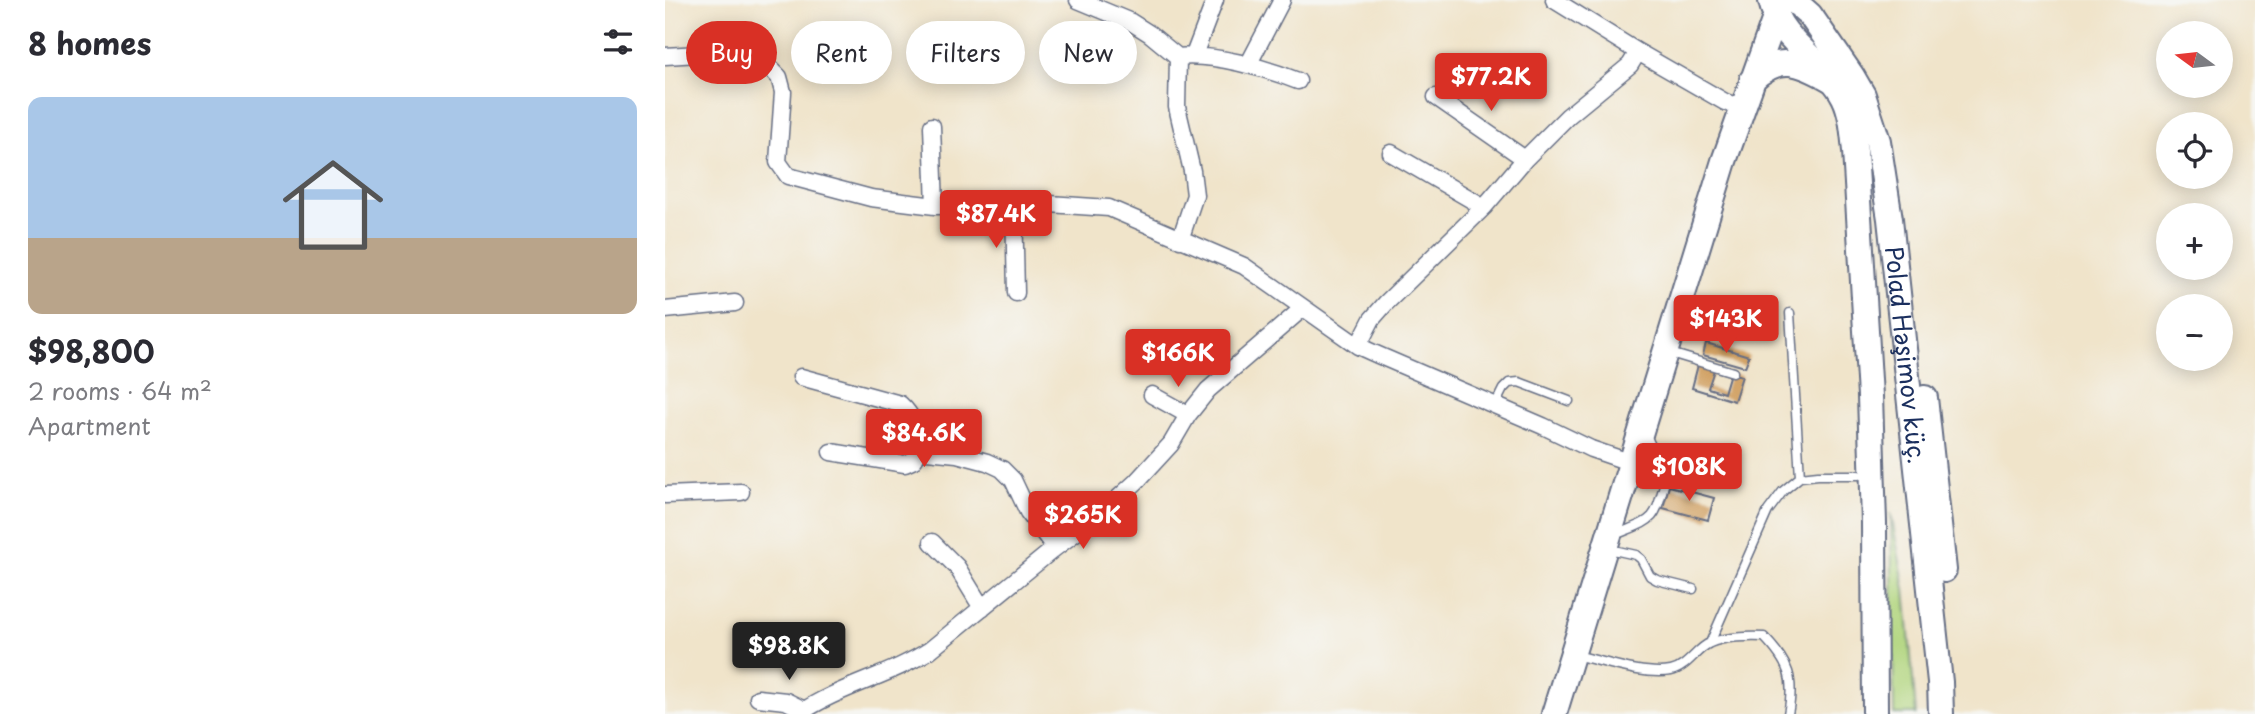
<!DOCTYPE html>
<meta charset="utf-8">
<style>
:root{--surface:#fff;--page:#f2f2f3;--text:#2b2b33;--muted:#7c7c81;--line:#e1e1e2;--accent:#d93025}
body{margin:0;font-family:"Playpen Sans",sans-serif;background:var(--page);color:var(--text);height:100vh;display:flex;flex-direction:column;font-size:26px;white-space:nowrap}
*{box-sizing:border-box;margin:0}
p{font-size:23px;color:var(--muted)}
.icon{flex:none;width:38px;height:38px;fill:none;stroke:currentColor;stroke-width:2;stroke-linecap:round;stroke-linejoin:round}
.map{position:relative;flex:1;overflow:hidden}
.details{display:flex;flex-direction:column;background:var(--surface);width:665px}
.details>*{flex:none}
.hud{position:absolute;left:21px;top:21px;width:665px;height:63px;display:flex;gap:14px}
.needle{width:46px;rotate:285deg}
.tools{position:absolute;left:1491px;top:21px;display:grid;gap:14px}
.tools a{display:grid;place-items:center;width:77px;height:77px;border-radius:50%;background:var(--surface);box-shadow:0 4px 18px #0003;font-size:35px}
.price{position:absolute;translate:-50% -60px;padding:0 16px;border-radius:7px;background:var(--accent);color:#fff;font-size:23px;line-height:46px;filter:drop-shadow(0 2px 4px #0008)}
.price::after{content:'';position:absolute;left:50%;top:42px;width:21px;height:16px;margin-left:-10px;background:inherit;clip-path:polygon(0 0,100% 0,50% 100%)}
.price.active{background:#222;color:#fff}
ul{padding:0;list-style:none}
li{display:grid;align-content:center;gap:14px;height:371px;padding:0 28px}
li+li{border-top:2px solid var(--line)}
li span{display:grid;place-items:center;height:217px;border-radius:14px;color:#555}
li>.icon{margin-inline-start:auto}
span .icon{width:126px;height:126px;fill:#fffc;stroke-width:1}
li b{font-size:30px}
h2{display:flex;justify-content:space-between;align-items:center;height:84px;padding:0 28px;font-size:30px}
.chip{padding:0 24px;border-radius:32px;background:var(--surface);box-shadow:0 4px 18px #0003;font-size:24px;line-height:63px}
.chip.active{background:var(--accent);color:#fff}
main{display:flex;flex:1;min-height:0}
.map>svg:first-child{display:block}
.green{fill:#b2d680;stroke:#66826f;stroke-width:2}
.building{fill:#d1a163}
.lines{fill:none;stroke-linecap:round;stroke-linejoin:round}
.service-casing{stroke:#666e84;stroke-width:11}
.minor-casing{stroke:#666e84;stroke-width:19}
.primary-casing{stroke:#666e84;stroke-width:28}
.trunk-casing{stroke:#666e84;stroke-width:28}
.service{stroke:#fff;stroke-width:8}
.minor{stroke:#fff;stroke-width:16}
.primary{stroke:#fff;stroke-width:24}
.trunk{stroke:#fff;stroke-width:24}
.labels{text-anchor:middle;stroke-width:6;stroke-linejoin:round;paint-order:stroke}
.street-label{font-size:24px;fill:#1b2f5e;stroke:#f6f6f2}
</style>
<main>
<section class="details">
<h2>8 homes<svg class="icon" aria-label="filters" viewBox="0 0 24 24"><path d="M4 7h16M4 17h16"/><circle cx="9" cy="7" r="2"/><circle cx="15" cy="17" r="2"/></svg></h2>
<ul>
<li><span style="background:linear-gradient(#a9c7e8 65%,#b9a48a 0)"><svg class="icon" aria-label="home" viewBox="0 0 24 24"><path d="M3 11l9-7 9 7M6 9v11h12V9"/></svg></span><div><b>$98,800</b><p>2 rooms · 64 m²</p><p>Apartment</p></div></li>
</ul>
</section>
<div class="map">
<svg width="1590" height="714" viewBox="0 0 1590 714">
<rect width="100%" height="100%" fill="#f6f6f2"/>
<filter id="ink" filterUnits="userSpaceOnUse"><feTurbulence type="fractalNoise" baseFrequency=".0143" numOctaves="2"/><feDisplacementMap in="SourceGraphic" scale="14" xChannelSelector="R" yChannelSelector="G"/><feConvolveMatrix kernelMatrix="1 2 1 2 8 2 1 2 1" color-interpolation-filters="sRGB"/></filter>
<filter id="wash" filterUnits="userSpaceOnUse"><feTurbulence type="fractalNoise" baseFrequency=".00686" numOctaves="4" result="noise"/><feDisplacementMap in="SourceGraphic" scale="28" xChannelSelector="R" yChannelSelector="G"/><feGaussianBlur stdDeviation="1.57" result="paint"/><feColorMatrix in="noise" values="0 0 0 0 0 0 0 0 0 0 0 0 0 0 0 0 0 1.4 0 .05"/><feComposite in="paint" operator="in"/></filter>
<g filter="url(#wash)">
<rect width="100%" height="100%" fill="#f0e4ca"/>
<path class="green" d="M1226,513L1240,589L1251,714H1229Z"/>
<g id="blocks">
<path class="building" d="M1041,343L1084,356L1080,367L1038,355Z
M1033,365L1049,370L1043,388L1059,393L1065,373L1077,376L1069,401L1027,388Z
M1004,486L1049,498L1043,520L998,508Z"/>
</g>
</g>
<g filter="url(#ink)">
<use href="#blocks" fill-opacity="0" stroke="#666e84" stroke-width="2"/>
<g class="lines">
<g class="service-casing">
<path id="service" d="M1125,313L1135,477
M1002,352L1068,372
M830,405L838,389L844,383L854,382L904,401
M950,535C993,517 988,523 1001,478L981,435
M944,549L971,555L976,559L985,576L992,580L1028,589
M1045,643L1103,511L1118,491L1135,477L1153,475H1193
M910,655C938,661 978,676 1006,671C1022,668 1032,648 1045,643C1059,637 1085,636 1099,637C1124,663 1130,678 1123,714"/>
</g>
<g class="minor-casing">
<path id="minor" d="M413,0L466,22L485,34L513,57L512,107L527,171L530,195L515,240
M889,0L973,52L1060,102L1076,108
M529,55L550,0
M0,56L34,54L64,63L107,70L114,77L118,92L113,162L123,176L206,198L270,206L384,204L444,208L579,266L693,346L713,355L878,426L926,449L967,463
M513,57C547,53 601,68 633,81
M583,65L617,0
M771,97L860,159
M267,126L270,206
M726,153L819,207
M349,205L351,293
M0,310L70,303
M693,346L707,319L721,303L819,207L860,159L903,116L965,65L973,52
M136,377L235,404C249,416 252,431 256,448L262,451L292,454L322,462L337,469L348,480L363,512L390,548
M487,395L523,415
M166,452L240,464L249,460L256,448
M0,495L76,492
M267,542L292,567L317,608
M93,698L121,701L139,710
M134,714C172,687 225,676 265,650L390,548L437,513L471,482L506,444L523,415L543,390L638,308"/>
</g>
<g class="primary-casing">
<path id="primary" d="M1087,80C1114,53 1135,62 1165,79
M889,714L1059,161L1116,1"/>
</g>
<g class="trunk-casing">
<g id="trunk">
<path d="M1109,0L1106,1C1114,41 1161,62 1179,97C1187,113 1188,133 1190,151L1205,396L1209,523L1210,714"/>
<path id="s1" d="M1128,0L1145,15L1187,76L1198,95L1213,141L1225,219L1275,682L1276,714"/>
<path d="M1260,398L1279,570"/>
</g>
</g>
<use href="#service" class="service"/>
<use href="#minor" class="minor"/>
<use href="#primary" class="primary"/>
<use href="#trunk" class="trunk"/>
</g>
</g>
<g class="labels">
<g class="street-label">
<text dy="8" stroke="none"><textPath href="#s1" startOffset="383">Polad Həşimov küç.</textPath></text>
</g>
</g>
</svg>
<div class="tools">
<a><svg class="needle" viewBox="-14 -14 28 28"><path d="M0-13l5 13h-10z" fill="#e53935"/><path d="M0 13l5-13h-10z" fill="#7c7c81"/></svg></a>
<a><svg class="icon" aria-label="locate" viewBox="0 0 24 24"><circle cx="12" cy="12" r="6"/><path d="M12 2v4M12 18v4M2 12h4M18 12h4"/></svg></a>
<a>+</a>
<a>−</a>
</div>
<b class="price" style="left:826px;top:113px">$77.2K</b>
<b class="price" style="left:331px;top:250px">$87.4K</b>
<b class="price" style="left:1061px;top:355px">$143K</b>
<b class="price" style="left:513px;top:389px">$166K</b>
<b class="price" style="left:259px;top:469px">$84.6K</b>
<b class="price" style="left:1024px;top:503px">$108K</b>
<b class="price" style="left:418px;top:551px">$265K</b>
<b class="price active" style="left:124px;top:682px">$98.8K</b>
<div class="hud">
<a class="chip active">Buy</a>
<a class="chip">Rent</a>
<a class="chip">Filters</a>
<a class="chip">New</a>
</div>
</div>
</main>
